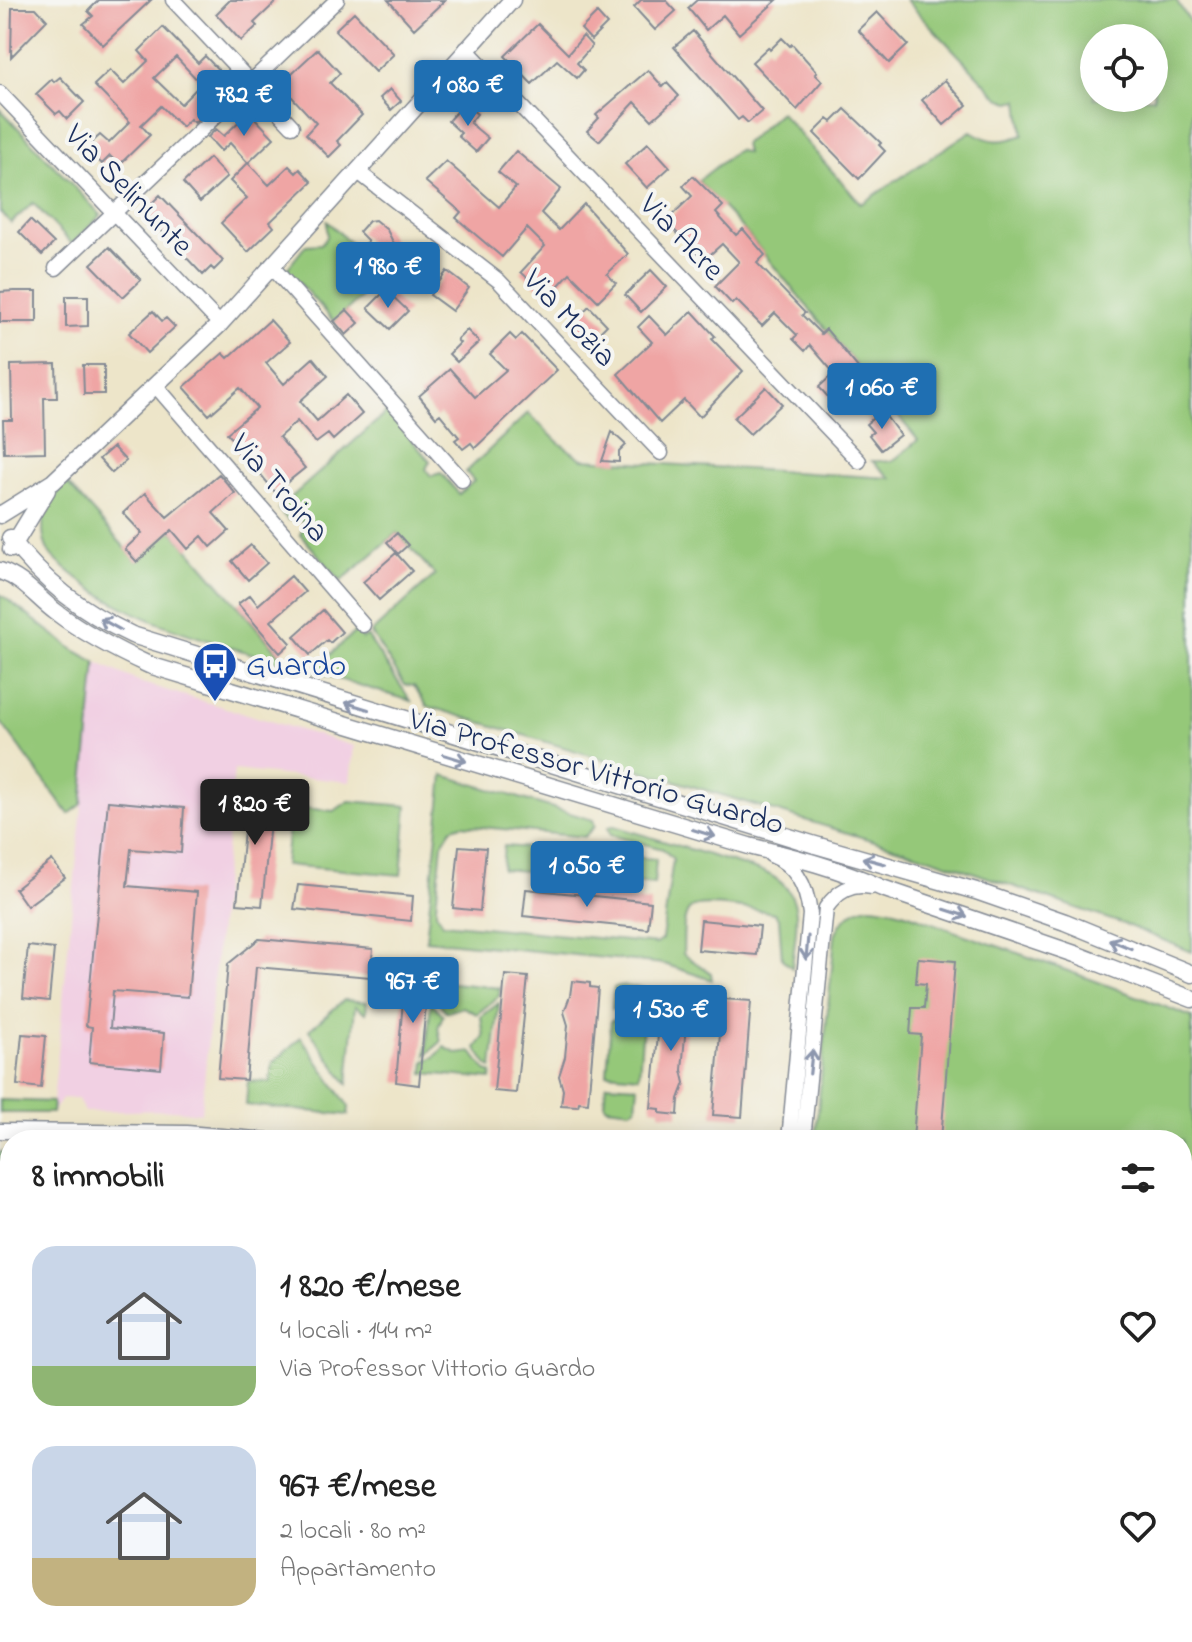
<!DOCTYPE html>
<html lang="it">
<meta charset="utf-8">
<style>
:root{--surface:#fff;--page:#f2f2f2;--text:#222;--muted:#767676;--accent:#1f6fb2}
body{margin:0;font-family:"Indie Flower",sans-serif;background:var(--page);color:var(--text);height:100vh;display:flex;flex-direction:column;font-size:30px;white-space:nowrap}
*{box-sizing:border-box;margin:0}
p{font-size:26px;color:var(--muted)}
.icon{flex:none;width:44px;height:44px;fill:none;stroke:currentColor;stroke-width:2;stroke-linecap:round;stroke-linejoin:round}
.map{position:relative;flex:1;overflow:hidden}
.sheet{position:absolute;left:0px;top:1130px;width:1192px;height:512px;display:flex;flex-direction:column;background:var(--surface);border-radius:32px 32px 0 0;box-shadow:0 4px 20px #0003}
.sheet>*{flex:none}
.tools{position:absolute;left:1080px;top:24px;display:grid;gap:16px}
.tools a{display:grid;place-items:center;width:88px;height:88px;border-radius:50%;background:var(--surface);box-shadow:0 4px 20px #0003;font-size:40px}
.price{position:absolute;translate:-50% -68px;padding:0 18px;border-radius:8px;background:var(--accent);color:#fff;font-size:26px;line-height:52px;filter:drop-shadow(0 2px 4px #0008)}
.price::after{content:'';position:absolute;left:50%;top:48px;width:24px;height:18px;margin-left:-12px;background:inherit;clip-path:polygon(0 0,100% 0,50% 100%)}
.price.on{background:#222;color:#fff}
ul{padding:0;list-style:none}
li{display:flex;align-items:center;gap:24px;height:200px;padding:0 32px}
li span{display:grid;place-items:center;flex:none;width:224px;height:160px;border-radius:24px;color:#555}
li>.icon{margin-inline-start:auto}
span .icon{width:96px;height:96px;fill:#fffc;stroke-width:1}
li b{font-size:34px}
h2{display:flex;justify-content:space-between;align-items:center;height:96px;padding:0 32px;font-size:34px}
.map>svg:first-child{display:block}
.built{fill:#f1d0e3}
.green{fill:#95c879;stroke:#587c6c;stroke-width:2;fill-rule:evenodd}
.building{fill:#efa5a4;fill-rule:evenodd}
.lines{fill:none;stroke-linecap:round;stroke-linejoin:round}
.minor-casing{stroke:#848a94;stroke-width:17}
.tertiary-casing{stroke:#848a94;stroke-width:19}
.minor{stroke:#fff;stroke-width:14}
.tertiary{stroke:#fff;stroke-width:16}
.oneway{stroke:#8d97ae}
.labels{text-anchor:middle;stroke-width:8;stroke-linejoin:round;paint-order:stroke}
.street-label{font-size:32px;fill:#1b2f5e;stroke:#f6f6f2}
.transit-label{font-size:32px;fill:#164399;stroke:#f6f6f2;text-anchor:start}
</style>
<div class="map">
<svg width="1192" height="1642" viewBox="0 0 1192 1642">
<rect width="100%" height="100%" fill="#f6f6f2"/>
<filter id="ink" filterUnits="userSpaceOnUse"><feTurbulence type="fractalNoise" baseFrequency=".0125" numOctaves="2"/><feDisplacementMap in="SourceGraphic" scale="16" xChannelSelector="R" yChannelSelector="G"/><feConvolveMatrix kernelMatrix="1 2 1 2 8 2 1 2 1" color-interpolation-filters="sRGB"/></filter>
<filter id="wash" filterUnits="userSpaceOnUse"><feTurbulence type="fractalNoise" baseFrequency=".006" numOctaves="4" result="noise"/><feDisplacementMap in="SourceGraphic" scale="32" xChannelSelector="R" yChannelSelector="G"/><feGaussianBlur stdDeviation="1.8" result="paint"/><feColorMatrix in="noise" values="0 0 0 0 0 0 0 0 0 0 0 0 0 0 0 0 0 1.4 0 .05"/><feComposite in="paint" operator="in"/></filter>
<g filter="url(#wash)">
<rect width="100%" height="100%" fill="#ede5c9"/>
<path class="built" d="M96,662L142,683L354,746L350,782L234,770L201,1113L173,1110L84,1112L78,1099L63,1098L52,1113Z"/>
<path class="green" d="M906,0H1176L1192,25V952L1129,926L934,859L427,706L414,686L405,685L371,633L435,575L397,533L341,581L300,534L305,525L298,516L288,520L278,509L387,412L430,461L426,469L431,476L441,473L459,494L474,481L466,472L528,413L558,442L582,459L891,478L872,461H893L918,440L743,229L698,181L737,150L746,153L744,144L780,112L861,204L971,131C990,143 1002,143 1023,135L1019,100L1010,102L999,98ZM1094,38H1154V98H1094Z
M0,109L101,215L72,244L33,203L11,223L0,212Z
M327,221L384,275L334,322L287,269L306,245L321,244L327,237Z
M64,480L137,561L172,530L289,665C214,641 133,625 71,573C64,567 54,560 49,552C39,536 44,516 46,498Z
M0,594L74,650L96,662L82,804L69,814L0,721Z
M356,631L363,639L367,636L411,701L312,671Z
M443,775L593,820L595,826L584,837L462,825L452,828L442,844L436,906V912L443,923L657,944L662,939L673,859L663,849L610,835L608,827L614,826L764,872C809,892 795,928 792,968L782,959L779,919L774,913C759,910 699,900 690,909C681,917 684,943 683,954L711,973L712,980L664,964L426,940Z
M349,801L407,806L401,875L285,865L291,807L334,811Z
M504,846L584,852L582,876L502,869Z
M600,855L656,859L654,884L598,879Z
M869,906C900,907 933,924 962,934C1040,960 1116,988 1192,1017V1220L1182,1246V1140H815L835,936C840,920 853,909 869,906Z
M433,981L500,988L499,996L477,1014L463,1007L447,1012L431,995Z
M619,986L643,988L646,991L644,1012L612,1009L614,988Z
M344,1000L367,1002L366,1013L355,1006L348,1084L309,1030Z
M431,1002L443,1015L438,1028L441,1042L426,1055Z
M499,1003L492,1068L489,1067L476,1048L484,1037L481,1017Z
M611,1020L643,1023L639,1076L607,1073Z
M301,1037L349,1107L348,1115L246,1105L248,1081L270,1082L272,1064Z
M444,1047L458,1054L472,1052L486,1071L492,1073L491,1079L424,1073L425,1061L435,1057Z
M606,1084L638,1086L636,1107L631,1110L607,1107L604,1103Z
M0,1100L53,1102L52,1113H0Z
M0,1152H10V1477L0,1474Z
M1182,1430L1192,1434V1642H1141L1144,1632H1182Z
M216,1632H417L408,1642H227Z
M516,1632H677L672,1642H528Z"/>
<g id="blocks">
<path class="building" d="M99,0H151L103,45L83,24L93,16L88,11Z
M230,0H278L254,23L257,26L241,41L216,14Z
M388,0H445L414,29Z
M641,0H666L676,11L655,30L634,7Z
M697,0H777L739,34L723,15L706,30L688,8Z
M12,8H36L47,20L11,57Z
M354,12L394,54L375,72L335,30Z
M877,12L908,45L889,63L858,30Z
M597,13L607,24L591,40L581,29Z
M538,24L568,54L583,36L592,46L577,63L584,70L577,78L557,60L532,84L505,56Z
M163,27L198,63L205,56L229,81L199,111L203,114L194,123L190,119L182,127L161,106L141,125L150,135L119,165L110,156L102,164L88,150L92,146L90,144L100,135L109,143L130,122L94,85L110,70L124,84L148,61L139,51ZM176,57L201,84L181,104L154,78Z
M693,31L762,111L748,123L742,117L738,120L674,47Z
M782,38L790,46L792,44L817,72L815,74L822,81L797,110L752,62L768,47L770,50Z
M318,49L340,73L330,83L362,115L337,141L341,145L329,157L306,134L316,123L280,84Z
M648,70L663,87L667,83L679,96L652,120L635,102L599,141L587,131L599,118L596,115Z
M60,77L84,102L67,119L60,111L56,114L36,94L52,79L54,82Z
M945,80L967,105L944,125L922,100Z
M390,89L401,101L391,110L380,98Z
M464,103L477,114L470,123L488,138L476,152L458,136L461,133L448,121Z
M845,109L881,143L879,145L885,151L859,179L814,133L828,119L832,122Z
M249,112L274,138L248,163L230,143L221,151L208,137L216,129L224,136Z
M648,143L670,167L647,188L625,164Z
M516,151L561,189L541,213L549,221L559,230L584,204L628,254L607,274L616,283L598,301L570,273L548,297L521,272L545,246L527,228L502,257L456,218L461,212L425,181L446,161L499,207L516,187L498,172Z
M209,158L227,177L200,202L183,183Z
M248,163L269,185L289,166L296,173L300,169L312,182L270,222L274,227L248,252L221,223L247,198L230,181Z
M693,176L723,206L716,213L736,235L743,229L765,255L757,263L805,313L802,315L821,334L826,329L883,398L873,407L860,391L840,410L819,387L834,373L810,345L805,351L793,339L797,335L775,313L762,326L736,300L732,304L715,286L739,262L722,244L703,261L666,221L692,196L683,186Z
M160,195L223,261L214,270L211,267L203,275L143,212Z
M30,220L54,243L42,255L19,232Z
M375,220L387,230L393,242L402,250L389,264L366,243L368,241L359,232L369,221Z
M109,247L141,280L123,297L91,264Z
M651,270L667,287L641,312L625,295Z
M447,271L469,288L452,311L430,295Z
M386,290L408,311L390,329L368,308Z
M14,291H37V322H0V292Z
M66,296H88V326L66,327Z
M589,306L607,325L588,344L570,325Z
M347,310L359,323L346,335L334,321Z
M153,311L162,321L166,318L175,327L147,353L129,333Z
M692,311L715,336L712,339L743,371L700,417L684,400L660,423L618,374L652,342L638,327L649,316L667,335Z
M270,320L290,342L266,363L284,384L313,358L328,376L300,401L317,421L346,395L362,414L333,440L328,434L316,443L297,421L279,437L305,468L275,492L244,454L241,456L233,446L236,443L227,433L257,408L240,388L209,415L184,387L223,353L228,358Z
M467,330L479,342L457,362L449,354L460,343L457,340Z
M510,334L516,340L522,334L557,370L475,448L471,443L463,449L455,440L459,437L440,414L436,417L419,396L450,369L475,397L506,370L490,354Z
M56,364L57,398H44L45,452L4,453L3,420H12L11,365Z
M83,365H104V394H84Z
M766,387L782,404L750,434L734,418Z
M882,411L900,435L881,450L869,435L873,432L866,424Z
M612,432L626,445L619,452V462L602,461Z
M113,447L126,461L112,473L99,459Z
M219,474L235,493L213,513L229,531L211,547L202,536L188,549L172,530L137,562L125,549L142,533L123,513L145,493L167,517Z
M397,533L408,545L398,554L387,542Z
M251,545L267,563L248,580L232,561Z
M396,553L412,571L379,600L363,582Z
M291,576L305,592L271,621L291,643L280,653L238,604L250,595L258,605Z
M323,610L342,632L330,643L327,640L310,655L294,636Z
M248,788L273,790L262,906L237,904Z
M108,801L184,808L181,853L131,849L127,886L197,892L188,997L113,991L110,1028L164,1033L161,1069L89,1062L92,1027L86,1026Z
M459,846L486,848L480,911L453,908Z
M52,860L65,878L27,906L15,889Z
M298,885L413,896L411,921L294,909Z
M526,889L651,902L648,929L523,916Z
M701,920L760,926L757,955L698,950Z
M259,939L373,949L370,977L256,967L246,1080L218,1078L228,964Z
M28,946L54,949L49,1001L23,998Z
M918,958L955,961L941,1140H913L921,1035L910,1034L912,1008H924L926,984L916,983Z
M406,966L429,968L419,1085L396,1082Z
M505,975L528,977L516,1093L494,1091Z
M572,981L590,983V987L598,988L588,1103L579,1102L578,1106L561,1105L563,1090L559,1076L565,1057L568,1025L564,1012L570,996Z
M670,990L688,992L687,1008L690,1020L685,1036L682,1070L685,1083L679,1099L678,1115L660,1113V1109L651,1108L662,993L670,994Z
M723,999L751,1001L742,1117L713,1115Z
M22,1034L46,1036L41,1088L17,1085Z"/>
</g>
</g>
<g filter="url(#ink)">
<use href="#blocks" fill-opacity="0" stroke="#848a94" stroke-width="2"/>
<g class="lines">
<g class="minor-casing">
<path id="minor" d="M173,0L292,126
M466,49L859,461
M0,93L220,324
M357,171L499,281L661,453
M56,268L337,0
M273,268L462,480
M156,386L363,625
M771,855C797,865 807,888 810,914L789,1140
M0,1131L187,1133L267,1140
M803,1140L826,908C838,891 851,883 871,887
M10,1642L14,1632
M718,1642L723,1632
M733,1642L738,1632
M757,1642L758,1632
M895,1642L896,1632"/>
</g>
<g class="tertiary-casing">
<path id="tertiary" d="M0,515L53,482L220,324L512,0
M10,538C45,583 81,611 132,635L812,844L976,891L1065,922L1192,974
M11,549L47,490
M0,571C24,579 36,597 56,612C85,634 116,650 149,665L749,846C794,857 839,868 882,888L1075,954L1192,999"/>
</g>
<use href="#minor" class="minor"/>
<use href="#tertiary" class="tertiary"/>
</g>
<defs><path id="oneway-shaft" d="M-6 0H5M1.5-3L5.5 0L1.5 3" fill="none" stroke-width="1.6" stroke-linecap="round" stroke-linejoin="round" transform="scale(2)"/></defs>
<g class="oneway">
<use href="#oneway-shaft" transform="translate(110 624) rotate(-151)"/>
<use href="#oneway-shaft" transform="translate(357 706) rotate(-163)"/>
<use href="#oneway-shaft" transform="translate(455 758) rotate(17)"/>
<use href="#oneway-shaft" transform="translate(704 833) rotate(17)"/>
<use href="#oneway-shaft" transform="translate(874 861) rotate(-165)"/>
<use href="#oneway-shaft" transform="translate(956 913) rotate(18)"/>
<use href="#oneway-shaft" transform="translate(1120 944) rotate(-158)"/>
<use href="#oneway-shaft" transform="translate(807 948) rotate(95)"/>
<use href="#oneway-shaft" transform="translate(811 1062) rotate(-84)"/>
</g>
</g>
<defs>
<g id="bus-pin" transform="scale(2.3)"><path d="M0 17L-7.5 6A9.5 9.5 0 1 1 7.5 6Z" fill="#1a4fb4" stroke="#f6f6f2"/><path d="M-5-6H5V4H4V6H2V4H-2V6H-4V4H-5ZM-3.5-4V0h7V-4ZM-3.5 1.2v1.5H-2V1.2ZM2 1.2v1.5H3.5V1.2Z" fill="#fff"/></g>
</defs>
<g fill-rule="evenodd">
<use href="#bus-pin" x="215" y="664"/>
</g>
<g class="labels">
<g class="street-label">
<text transform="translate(130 189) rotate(46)" y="11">Via Selinunte</text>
<text transform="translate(683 236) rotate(46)" y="11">Via Acre</text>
<text transform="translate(571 317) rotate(47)" y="11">Via Mozia</text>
<text transform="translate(281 487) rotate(49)" y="11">Via Troina</text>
<text transform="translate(597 770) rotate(16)" y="11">Via Professor Vittorio Guardo</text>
</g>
<g class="transit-label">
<text x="246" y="675">Guardo</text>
</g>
</g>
</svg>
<div class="tools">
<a><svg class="icon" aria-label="locate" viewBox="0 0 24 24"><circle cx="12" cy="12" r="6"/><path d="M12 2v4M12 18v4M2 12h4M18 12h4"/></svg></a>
</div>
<b class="price" style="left:468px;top:128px">1 080 €</b>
<b class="price" style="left:244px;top:138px">782 €</b>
<b class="price" style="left:388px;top:310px">1 980 €</b>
<b class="price" style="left:882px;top:431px">1 060 €</b>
<b class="price on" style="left:255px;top:847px">1 820 €</b>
<b class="price" style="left:587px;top:909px">1 050 €</b>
<b class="price" style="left:413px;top:1025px">967 €</b>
<b class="price" style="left:671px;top:1053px">1 530 €</b>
<section class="sheet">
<h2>8 immobili<svg class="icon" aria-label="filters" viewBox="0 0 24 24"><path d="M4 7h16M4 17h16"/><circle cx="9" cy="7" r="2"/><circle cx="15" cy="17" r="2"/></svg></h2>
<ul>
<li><span style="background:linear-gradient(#c9d6e8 75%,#8fb573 0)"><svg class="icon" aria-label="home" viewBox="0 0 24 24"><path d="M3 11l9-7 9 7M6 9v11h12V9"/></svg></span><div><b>1 820 €/mese</b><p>4 locali · 144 m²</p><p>Via Professor Vittorio Guardo</p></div><svg class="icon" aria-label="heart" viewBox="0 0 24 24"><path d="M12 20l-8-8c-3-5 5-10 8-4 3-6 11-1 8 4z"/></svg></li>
<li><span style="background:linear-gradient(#c9d6e8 70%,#c2b280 0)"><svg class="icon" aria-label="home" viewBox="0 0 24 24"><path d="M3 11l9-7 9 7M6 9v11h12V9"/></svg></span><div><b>967 €/mese</b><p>2 locali · 80 m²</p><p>Appartamento</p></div><svg class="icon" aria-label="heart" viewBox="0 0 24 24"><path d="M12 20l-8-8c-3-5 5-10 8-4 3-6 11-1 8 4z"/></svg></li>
</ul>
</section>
</div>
